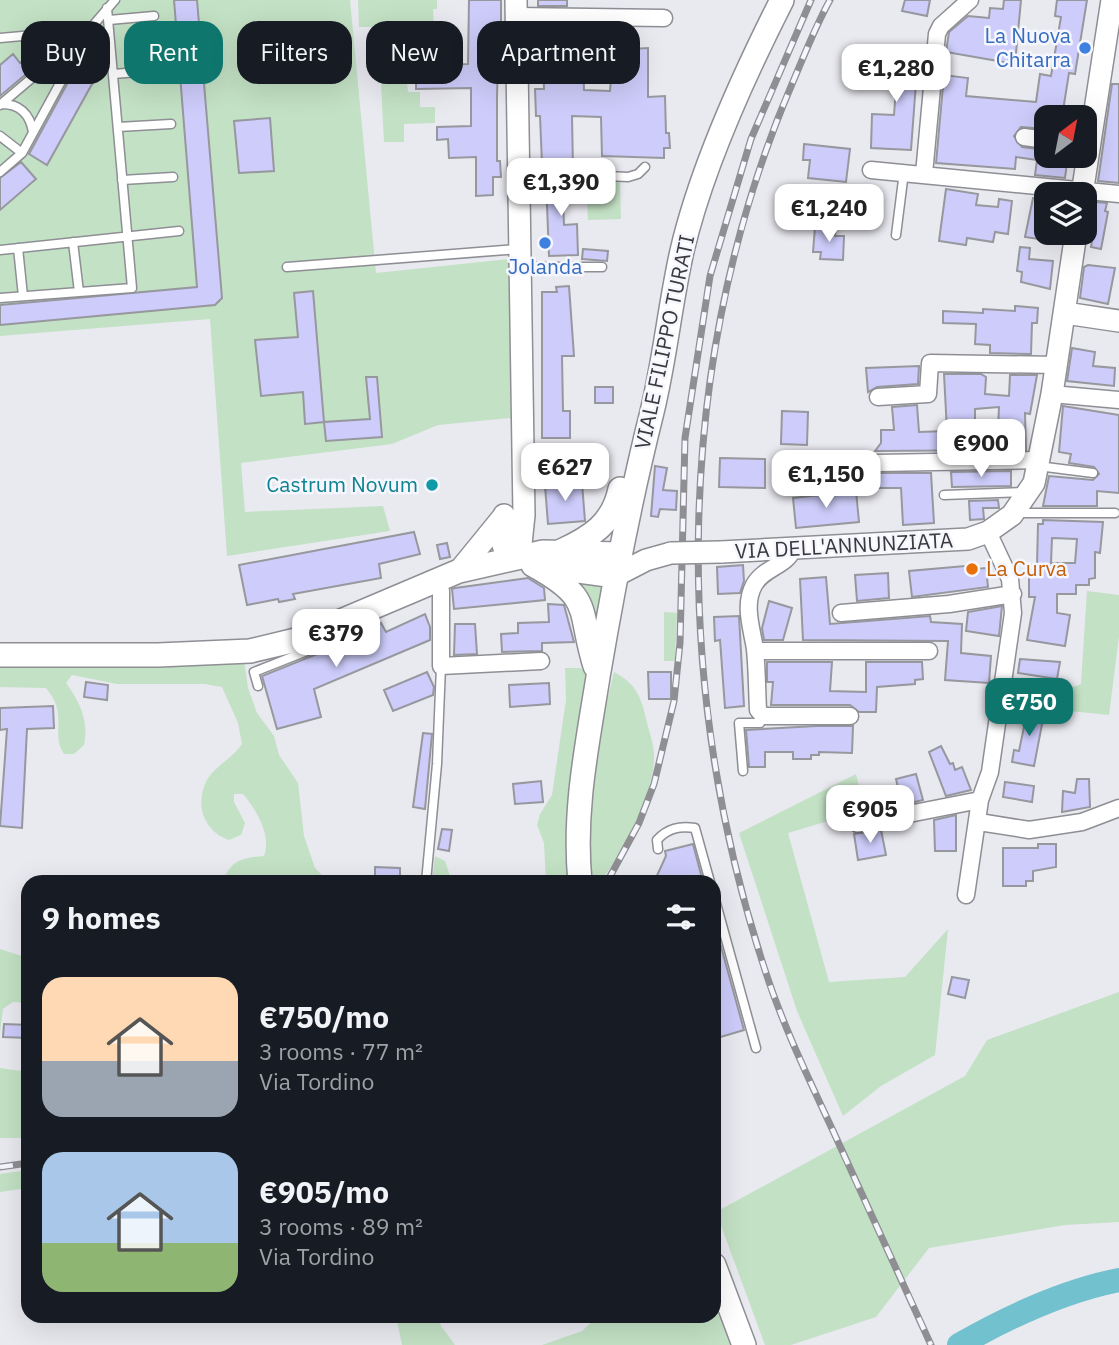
<!DOCTYPE html>
<meta charset="utf-8">
<style>
:root{--surface:#171b24;--page:#242831;--text:#f1f3f6;--muted:#9ea1a6;--accent:#0f766e}
body{margin:0;font-family:"IBM Plex Sans",sans-serif;background:var(--page);color:var(--text);height:100vh;display:flex;flex-direction:column;font-size:26px;white-space:nowrap}
*{box-sizing:border-box;margin:0}
p{font-size:23px;color:var(--muted)}
.icon{flex:none;width:38px;height:38px;fill:none;stroke:currentColor;stroke-width:2;stroke-linecap:round;stroke-linejoin:round}
.map{position:relative;flex:1;overflow:hidden}
.panel{position:absolute;left:21px;top:875px;width:700px;height:448px;display:flex;flex-direction:column;background:var(--surface);border-radius:21px;box-shadow:0 7px 28px #0002}
.panel>*{flex:none}
.hud{position:absolute;left:21px;top:21px;width:700px;height:63px;display:flex;gap:14px}
.needle{width:46px;rotate:32deg}
.tools{position:absolute;left:1034px;top:105px;display:grid;gap:14px}
.tools a{display:grid;place-items:center;width:63px;height:63px;border-radius:14px;background:var(--surface);box-shadow:0 7px 28px #0002;font-size:35px}
.price{position:absolute;translate:-50% -60px;padding:0 16px;border-radius:14px;background:#fff;color:#222;font-size:23px;line-height:46px;filter:drop-shadow(0 2px 4px #0008)}
.price::after{content:'';position:absolute;left:50%;top:42px;width:21px;height:16px;margin-left:-10px;background:inherit;clip-path:polygon(0 0,100% 0,50% 100%)}
.price.active{background:var(--accent);color:#fff}
ul{padding:0;list-style:none}
li{display:flex;align-items:center;gap:21px;height:175px;padding:0 21px}
li span{display:grid;place-items:center;flex:none;width:196px;height:140px;border-radius:21px;color:#555}
li>.icon{margin-inline-start:auto}
span .icon{width:84px;height:84px;fill:#fffc;stroke-width:1}
li b{font-size:30px}
h2{display:flex;justify-content:space-between;align-items:center;height:84px;padding:0 21px;font-size:30px}
.chip{padding:0 24px;border-radius:21px;background:var(--surface);box-shadow:0 7px 28px #0002;font-size:24px;line-height:63px}
.chip.active{background:var(--accent);color:#fff}
.map>svg:first-child{display:block}
.green{fill:#c3e1c5}
.lines{fill:none;stroke-linecap:round;stroke-linejoin:round}
.river{stroke:#72c1ce;stroke-width:24}
.building{fill:#cdccfa;stroke:#97979e;stroke-width:2;fill-rule:evenodd}
.lane-casing{stroke:#8e8e95;stroke-width:11}
.street-casing{stroke:#8e8e95;stroke-width:19}
.secondary-casing{stroke:#8e8e95;stroke-width:24}
.primary-casing{stroke:#8e8e95;stroke-width:26}
.lane{stroke:#fff;stroke-width:8}
.street{stroke:#fff;stroke-width:16}
.secondary{stroke:#fff;stroke-width:21}
.primary{stroke:#fff;stroke-width:23}
.rail-casing{stroke:#8e8e93;stroke-width:7}
.rail{stroke:#f6f6fe;stroke-width:4.5;stroke-dasharray:13;stroke-linecap:butt}
.secondary-bridge-casing{stroke:#8e8e95;stroke-width:24;stroke-linecap:butt}
.secondary-bridge{stroke:#fff;stroke-width:21}
.shop-dot{fill:#3f7fe0;stroke:#f6f6fe;stroke-width:2.5}
.culture-dot{fill:#0f9aa8;stroke:#f6f6fe;stroke-width:2.5}
.food-dot{fill:#e8710a;stroke:#f6f6fe;stroke-width:2.5}
.labels{text-anchor:middle;stroke-width:5;stroke-linejoin:round;paint-order:stroke}
.shop-label{font-size:21px;fill:#366cbe;stroke:#f6f6fe;text-anchor:end}
.street-label{font-size:21px;fill:#3a3a3d;stroke:#f6f6fe}
.culture-label{font-size:21px;fill:#0d838f;stroke:#f6f6fe;text-anchor:end}
.food-label{font-size:21px;fill:#c56008;stroke:#f6f6fe;text-anchor:start}
</style>
<div class="map">
<svg width="1119" height="1345" viewBox="0 0 1119 1345">
<rect width="100%" height="100%" fill="#e9e9f0"/>
<path class="green" d="M0,0H350L376,273L509,259L511,418L438,425L392,444L241,463L245,512L383,506L390,531L227,556L210,319L0,336Z
M358,0H437V9H433L434,26L412,27V54L404,55L408,92H420V107H435V123L404,124V142H384L378,27H359Z
M586,181L620,182L621,219L588,220Z
M567,576L608,582L599,634L592,605Z
M1087,591L1119,595V636L1109,715L1039,708L1041,681L1073,687L1081,684Z
M664,612L677,613L675,661H664Z
M0,655L244,660L248,688L257,713L274,736L279,755L298,783L304,836L315,868L324,877L336,882H226L224,878C233,859 244,858 264,856C272,836 256,809 243,794H234V802L245,823L241,835L229,840C204,831 194,805 207,780C215,766 233,758 242,744L238,723L222,687L205,684H117L72,675L66,683C80,702 89,721 84,745L74,754H64C50,732 69,715 46,688L0,687Z
M565,668H581L589,678C574,744 560,814 571,882H546L544,843L537,825L540,814L552,795L566,700Z
M614,672C637,684 642,699 647,723C650,734 655,748 654,760C653,797 621,852 601,882H586C575,821 600,733 614,672Z
M856,774L865,810L788,833L829,982L905,977L948,929L935,1055L881,1086L843,1116L797,1011L739,833Z
M435,856L445,861L452,882H432Z
M0,949L28,958V1003L13,1002L3,1009L0,1033Z
M1119,992V1222L1065,1225L929,1248L876,1317L791,1345H765L716,1212L965,1076L987,1040Z
M0,1068L28,1072V1138H0Z
M28,1170V1188L0,1192V1174Z
M714,1291L734,1345H542L582,1331L598,1316H714Z
M396,1316H443L439,1318L441,1326L455,1345H402Z"/>
<g class="lines">
<path class="river" d="M959,1345C1008,1317 1063,1291 1119,1280"/>
</g>
<path class="building" d="M174,0H197L222,298L215,305L0,325V305L197,287Z
M469,0H501V58H498L497,97V161H500L501,177H493V195L476,196V157L449,158L448,139L437,140V127L471,126V88L416,89V70L406,71V56L423,55L424,65L468,64Z
M538,0H567V6H538Z
M905,0H930L927,16L902,11Z
M1004,0H1021L1015,64L946,52L949,32L968,16L989,18L990,8L1003,9Z
M1057,0H1087L1075,74L1069,73L1062,117H1046V129L1021,127L1014,136L1022,147L1046,150V156H1068L1065,178L1035,175L1037,160L1016,157L1015,169L936,163L944,75L968,78L966,96L1036,102L1040,74L1051,76L1061,17L1055,16Z
M539,27H567V59L583,58L584,90L610,91L613,50L648,48V97L665,96L666,133H669L670,148H664V158L602,156L601,117L572,116L573,168L542,164L540,116H536L535,89H544L543,49H539Z
M47,40L57,48L0,96V65L13,54L20,63Z
M896,55L918,56L911,150L871,148L872,114L894,115L896,88L874,87L875,63L896,64Z
M78,64L97,75L47,165L29,154Z
M1112,84H1119V183L1098,181Z
M270,118L274,171L239,173L234,121Z
M804,144L850,149L846,182L808,178L810,160H803Z
M21,162L36,179L0,210V178Z
M546,180L579,182V200H563L564,225L577,224L578,255L549,256Z
M946,189L978,194L976,205L998,207L999,199L1012,201L1008,234L995,232L993,242L967,238L966,245L939,241Z
M1033,198L1046,200V240L1025,237Z
M1096,202L1107,203L1105,211L1108,212L1101,249L1091,247L1094,228L1089,227Z
M815,227L836,228L835,236H844L843,260L820,259L821,252H813Z
M1020,247L1030,248L1029,259L1053,261L1050,289L1021,282L1022,272L1017,271Z
M583,249L608,251L607,261L582,259Z
M1088,265L1115,268L1108,304L1080,298L1084,267Z
M569,286L574,356H562L563,411H570V438H542V292H557L556,287Z
M313,291L324,422L305,424L303,392L261,396L255,340L298,337L294,293Z
M1015,306L1038,308L1037,323H1032L1031,354L990,353V345L975,344L976,324L943,323V311L983,313V309L1015,311Z
M1072,348L1095,352L1093,366L1115,368L1114,386L1067,381Z
M919,366L918,384L877,387L868,392L866,368Z
M944,374H981L986,377L985,394L1009,396L1010,375H1037L1030,414L1025,413L1026,450L875,451L881,443V430H894L892,407L917,405L919,432L947,431ZM999,407L998,429L975,430V409Z
M366,377H377L382,437L326,441L324,422L370,419Z
M595,387H613V403H595Z
M1063,406L1119,415V493L1097,491V506H1043L1049,476L1093,480L1099,474L1094,467L1069,463L1071,454L1059,452Z
M782,411L808,412L807,445L781,444Z
M720,458L765,459V488L719,487Z
M655,466L667,468L663,490L677,491L676,510L660,509L658,517L651,516Z
M868,468L878,473H931L934,523L903,525L901,488H868Z
M1011,471V486L952,487L951,472Z
M582,483L585,521L548,524L545,486Z
M856,491L859,522L796,528L793,498Z
M998,500L999,508H983L984,519L970,520L969,501Z
M1043,520L1103,522L1100,553L1095,552V578L1089,579V585H1076V594H1057V613L1070,615L1065,646L1027,640L1035,597H1029V565H1037L1038,524H1043ZM1052,538L1077,539L1075,563H1051Z
M414,532L420,554L379,564L381,578L293,594L295,599L279,602L278,599L247,605L239,565Z
M447,543L450,557L440,559L437,545Z
M743,565L744,581L740,593L718,594L717,567Z
M976,565V569L986,568L988,587L912,597L909,571Z
M888,573L889,598L857,601L855,575Z
M826,577L830,624L930,616L931,622L962,624L961,653L991,656L989,683L945,680L948,641L803,640L800,579Z
M528,578L544,588L545,600L454,609L452,589L455,588Z
M769,601L792,608L783,640H764L762,628Z
M548,604L564,605L574,642L542,643V651L502,652L501,634L518,633V623L549,622Z
M1002,606L999,636L966,631L968,612Z
M425,614L430,627V640L314,689L321,717L277,729L262,676L352,640L381,623L386,632Z
M739,616L744,706L725,708L720,640L715,641L714,617Z
M455,624H475L477,654L454,655Z
M1020,659L1060,662L1057,679L1018,673Z
M767,662H832L830,691L866,692V662H922L923,679L915,680V684L877,687L876,712H859L850,705H771L773,682H767Z
M427,672L434,687L433,695L393,711L384,690Z
M648,672H671V699H649Z
M86,682L108,685L107,700L84,697Z
M549,683L550,704L510,707L509,685Z
M53,706L54,728L27,729L22,828L0,826L7,729L0,730V708Z
M1020,708L1039,712L1038,718L1043,719L1034,766L1012,762L1014,750L1019,751L1025,722L1018,721Z
M816,726H853L852,753L819,752V755H811V759H793V752H765V767H749L746,730Z
M423,733L432,734L425,809L413,807Z
M941,746L950,764L953,763L955,770L962,767L971,790L946,796L929,752Z
M916,774L923,800L902,805L896,779Z
M1077,779H1089L1090,807L1062,812L1063,791L1075,793Z
M541,781L543,802L515,804L513,784Z
M1005,782L1034,786L1032,802L1003,797Z
M956,815V851H935L934,820Z
M442,829L452,830L449,851L438,849Z
M881,830L886,855L858,860L854,834Z
M693,844L703,882H654L666,856L665,851Z
M1038,844H1056V867L1033,871V881H1026V886H1003V848H1038Z
M375,867L400,868V882H375Z
M714,932H717L744,1030L714,1039Z
M952,977L969,980L965,998L948,994Z
M4,1024L28,1025V1038L3,1037Z"/>
<g class="lines">
<g class="lane-casing">
<path id="lane" d="M109,20L154,16
M0,38L89,30
M113,74L164,70
M0,104C19,103 30,114 33,132
M0,105L84,34
M118,127L171,124
M0,136L22,153
M0,172L22,153L89,30L115,0
M520,172L628,177L638,174L645,167
M122,180L173,177
M896,235L904,172
M73,242L79,292
M18,248L23,296
M0,250L179,231
M287,267L518,249
M522,267H602
M0,298L132,288L107,8
M1038,466L1093,473
M944,495L1025,492
M1016,513H1115
M258,686L254,672L350,634L344,623
M743,771L739,723H760V715
M658,849L657,840C668,828 679,826 695,828L710,882
M426,882L437,764L441,666
M714,896L756,1048"/>
</g>
<g class="street-casing">
<path id="street" d="M516,16L664,18
M1024,137L1046,140
M871,170L1119,194
M924,174L937,34L941,26L970,0
M1052,394L1119,400
M878,397L928,394L930,363L1056,365
M878,463L1039,460
M793,549C786,567 764,567 754,585C743,605 752,629 755,649C757,669 757,690 758,710L763,716H850
M437,580L441,591V666L541,661
M841,613L949,604L1013,594
M755,651H929
M979,822L1029,830L1082,822L1119,808
M858,824L980,800
M966,895L980,800L990,772L1013,613L1010,579L988,532"/>
</g>
<g class="secondary-casing">
<path id="secondary" d="M1082,194L1112,0
M1065,313L1119,321
M504,515L503,545L508,560L521,544L524,515L516,0
M721,552L968,539L988,532L1012,515L1034,483L1052,394L1076,233
M459,571L503,517
M615,576L646,560L671,553"/>
</g>
<g class="primary-casing">
<path id="primary" d="M561,551C592,537 613,523 620,489
M533,565C595,599 577,609 595,666
M542,566L615,576
M0,655H158L250,651L296,640L459,571L543,552L619,554
M580,882C573,812 587,746 598,677C613,588 630,500 652,412C665,359 670,304 682,251C701,169 744,75 782,0
M714,1265L744,1345"/>
</g>
<use href="#lane" class="lane"/>
<use href="#street" class="street"/>
<use href="#secondary" class="secondary"/>
<use href="#primary" class="primary"/>
<g class="rail-casing">
<path id="rail" d="M830,0C815,27 804,56 792,84C673,362 671,684 765,970C783,1026 809,1079 834,1133C866,1204 899,1274 931,1345
M607,882L639,823L654,784L674,701L680,643L685,438L710,276L751,139L811,0
M0,1167L28,1163"/>
</g>
<use href="#rail" class="rail"/>
<g class="secondary-bridge-casing">
<path id="secondary-bridge" d="M671,553L721,552"/>
</g>
<use href="#secondary-bridge" class="secondary-bridge"/>
</g>
<g class="shop-dot">
<circle cx="1085" cy="48" r="7"/>
<circle cx="545" cy="243" r="7"/>
</g>
<circle class="culture-dot" cx="432" cy="485" r="7"/>
<circle class="food-dot" cx="972" cy="569" r="7"/>
<g class="labels">
<g class="shop-label">
<text x="1071" y="43">La Nuova<tspan x="1071" dy="24">Chitarra</tspan></text>
<text x="545" y="274" text-anchor="middle">Jolanda</text>
</g>
<g class="street-label">
<text transform="translate(665 342) rotate(-78)" y="7">VIALE FILIPPO TURATI</text>
<text transform="translate(844 546) rotate(-3)" y="7">VIA DELL'ANNUNZIATA</text>
</g>
<g class="culture-label">
<text x="418" y="492">Castrum Novum</text>
</g>
<g class="food-label">
<text x="986" y="576">La Curva</text>
</g>
</g>
</svg>
<div class="tools">
<a><svg class="needle" viewBox="-14 -14 28 28"><path d="M0-13l5 13h-10z" fill="#e53935"/><path d="M0 13l5-13h-10z" fill="#9ea1a6"/></svg></a>
<a><svg class="icon" aria-label="layers" viewBox="0 0 24 24"><path d="M12 4l9 5-9 5-9-5zM3 14l9 5 9-5"/></svg></a>
</div>
<b class="price" style="left:896px;top:104px">€1,280</b>
<b class="price" style="left:561px;top:218px">€1,390</b>
<b class="price" style="left:829px;top:244px">€1,240</b>
<b class="price" style="left:981px;top:479px">€900</b>
<b class="price" style="left:565px;top:503px">€627</b>
<b class="price" style="left:826px;top:510px">€1,150</b>
<b class="price" style="left:336px;top:669px">€379</b>
<b class="price active" style="left:1029px;top:738px">€750</b>
<b class="price" style="left:870px;top:845px">€905</b>
<div class="hud">
<a class="chip">Buy</a>
<a class="chip active">Rent</a>
<a class="chip">Filters</a>
<a class="chip">New</a>
<a class="chip">Apartment</a>
</div>
<section class="panel">
<h2>9 homes<svg class="icon" aria-label="filters" viewBox="0 0 24 24"><path d="M4 7h16M4 17h16"/><circle cx="9" cy="7" r="2"/><circle cx="15" cy="17" r="2"/></svg></h2>
<ul>
<li><span style="background:linear-gradient(#ffd9b3 60%,#9aa5b1 0)"><svg class="icon" aria-label="home" viewBox="0 0 24 24"><path d="M3 11l9-7 9 7M6 9v11h12V9"/></svg></span><div><b>€750/mo</b><p>3 rooms · 77 m²</p><p>Via Tordino</p></div></li>
<li><span style="background:linear-gradient(#a9c7e8 65%,#8fb573 0)"><svg class="icon" aria-label="home" viewBox="0 0 24 24"><path d="M3 11l9-7 9 7M6 9v11h12V9"/></svg></span><div><b>€905/mo</b><p>3 rooms · 89 m²</p><p>Via Tordino</p></div></li>
</ul>
</section>
</div>
